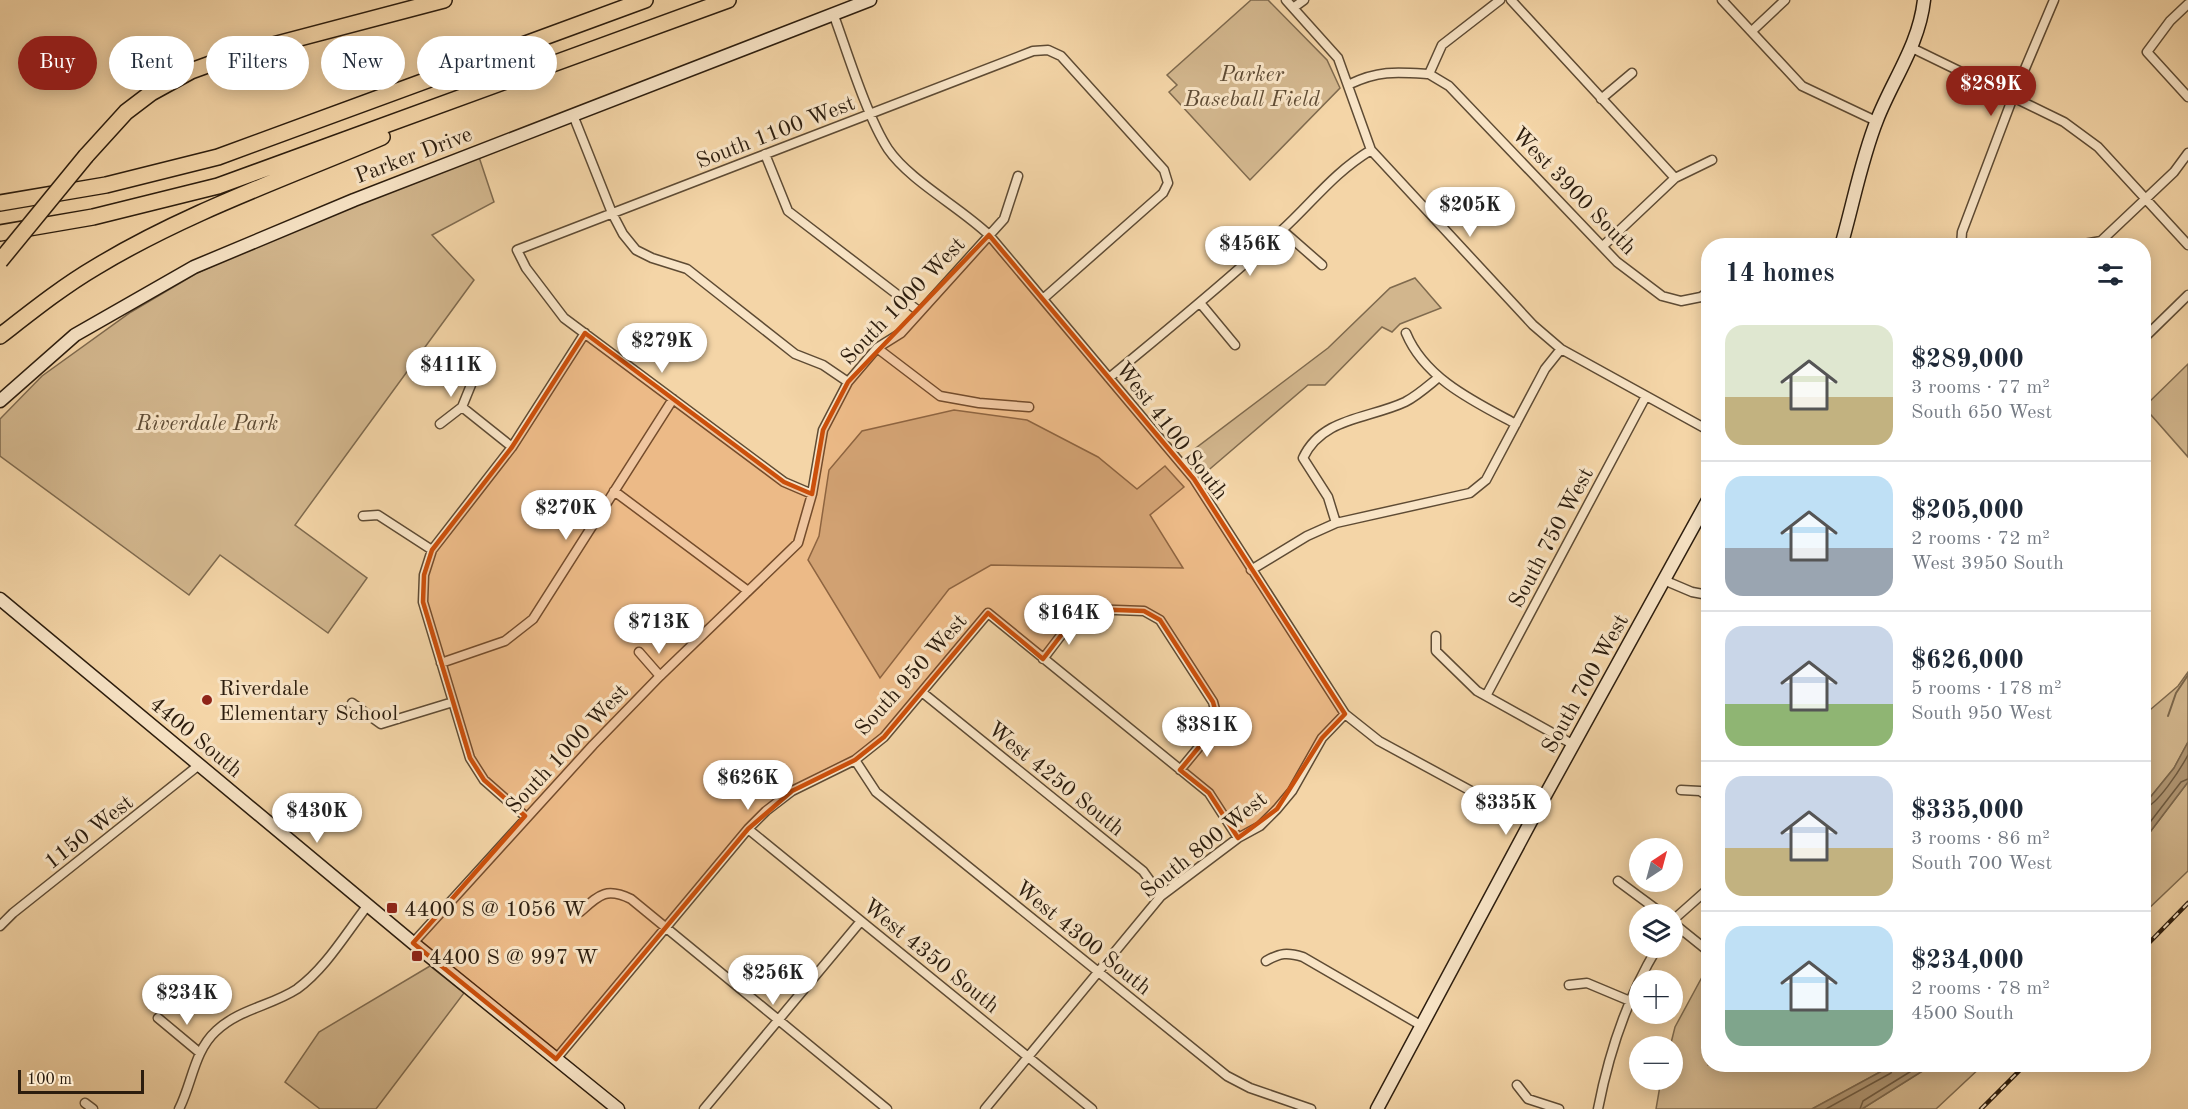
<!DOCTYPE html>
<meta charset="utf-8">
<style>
:root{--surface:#fff;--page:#f2f2f3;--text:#1f2937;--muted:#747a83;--line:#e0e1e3;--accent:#8f2418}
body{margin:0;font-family:"Old Standard TT",serif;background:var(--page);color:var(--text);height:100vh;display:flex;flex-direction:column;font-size:22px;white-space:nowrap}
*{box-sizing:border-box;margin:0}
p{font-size:20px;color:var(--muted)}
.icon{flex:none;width:33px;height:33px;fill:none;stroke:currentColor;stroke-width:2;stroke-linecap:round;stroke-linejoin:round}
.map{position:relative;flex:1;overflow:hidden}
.side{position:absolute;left:1701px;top:238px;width:450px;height:834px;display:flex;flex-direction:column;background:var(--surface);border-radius:24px;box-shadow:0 3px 15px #0003}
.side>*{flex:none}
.hud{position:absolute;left:18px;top:36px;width:570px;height:54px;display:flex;gap:12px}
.needle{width:39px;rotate:36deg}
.tools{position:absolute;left:1629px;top:838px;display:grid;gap:12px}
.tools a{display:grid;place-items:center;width:54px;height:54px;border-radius:50%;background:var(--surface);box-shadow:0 3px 15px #0003;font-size:30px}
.scale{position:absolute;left:18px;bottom:15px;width:126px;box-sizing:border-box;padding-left:6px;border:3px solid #2c1d0e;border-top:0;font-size:16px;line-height:21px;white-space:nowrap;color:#2c1d0e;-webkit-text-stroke:4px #f8e4c6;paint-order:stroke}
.price{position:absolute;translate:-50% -51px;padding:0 14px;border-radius:21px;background:#fff;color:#222;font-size:20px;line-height:39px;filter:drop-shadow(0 2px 3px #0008)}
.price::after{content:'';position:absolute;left:50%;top:36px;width:18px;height:14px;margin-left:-9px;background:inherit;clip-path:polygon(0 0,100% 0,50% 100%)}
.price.current{background:var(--accent);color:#fff}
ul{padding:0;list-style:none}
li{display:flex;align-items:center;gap:18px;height:150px;padding:0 24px}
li+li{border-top:2px solid var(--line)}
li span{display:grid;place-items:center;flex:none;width:168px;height:120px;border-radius:18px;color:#555}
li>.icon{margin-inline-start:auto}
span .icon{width:72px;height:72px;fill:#fffc;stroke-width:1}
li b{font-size:26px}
h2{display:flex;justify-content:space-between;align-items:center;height:72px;padding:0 24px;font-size:26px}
.pill{padding:0 21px;border-radius:27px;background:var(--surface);box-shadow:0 3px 15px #0003;font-size:21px;line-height:54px}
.pill.current{background:var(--accent);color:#fff}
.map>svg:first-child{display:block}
.green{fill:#d2b68d;stroke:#7f6a4e;stroke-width:1.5}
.water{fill:#b09673;stroke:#7b664b;stroke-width:1.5}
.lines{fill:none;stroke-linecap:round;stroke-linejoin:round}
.shore{stroke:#6e5a40;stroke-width:1.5}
.stream{stroke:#7b664b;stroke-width:2}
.street-casing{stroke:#5e4b34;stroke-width:11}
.secondary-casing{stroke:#2c1d0e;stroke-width:15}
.highway-casing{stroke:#2c1d0e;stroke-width:18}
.street{stroke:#f8e4c6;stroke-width:8}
.secondary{stroke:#f8e4c6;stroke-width:12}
.highway{stroke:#f4d5a7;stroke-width:15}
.rail-casing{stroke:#2c1d0e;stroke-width:4.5}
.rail{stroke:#f8e4c6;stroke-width:2;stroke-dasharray:7;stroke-linecap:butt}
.highway-bridge-casing{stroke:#2c1d0e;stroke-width:18;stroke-linecap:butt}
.highway-bridge{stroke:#f4d5a7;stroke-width:15}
.marked{fill:#cc500c;fill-opacity:0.2;stroke:#cc500c;stroke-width:4.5;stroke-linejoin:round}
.poi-dot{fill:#8f2418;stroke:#f8e4c6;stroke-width:2}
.labels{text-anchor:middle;stroke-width:6;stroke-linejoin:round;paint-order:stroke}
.park-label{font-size:22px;font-style:italic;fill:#5e4b34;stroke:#f8e4c6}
.street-label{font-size:22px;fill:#2c1d0e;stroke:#f8e4c6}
.poi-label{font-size:22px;fill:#2c1d0e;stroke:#f8e4c6;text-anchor:start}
</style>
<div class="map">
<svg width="2188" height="1109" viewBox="0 0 2188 1109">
<rect width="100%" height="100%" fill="#f4d5a7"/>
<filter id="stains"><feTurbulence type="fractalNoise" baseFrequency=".00333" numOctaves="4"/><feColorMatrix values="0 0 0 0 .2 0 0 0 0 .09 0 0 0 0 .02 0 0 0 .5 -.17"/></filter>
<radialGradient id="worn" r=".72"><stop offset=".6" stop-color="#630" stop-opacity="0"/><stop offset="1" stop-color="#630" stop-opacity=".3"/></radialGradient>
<path class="green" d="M1251,0H1268L1327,60L1340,88L1250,180L1169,92L1177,85L1167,75Z
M477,151L494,202L432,235L474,280L295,525L367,578L328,633L220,555L189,595L0,456V419L42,376L131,312L197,273L391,186Z
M1415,278L1441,308L1400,324L1392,332L1382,327L1325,385H1308L1204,474L1188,454L1328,348L1390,288Z
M2188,364V457L2144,407Z
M954,410L1027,420L1098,457L1137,489L1165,466L1184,487L1150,515L1183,568L991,565L949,589L880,678L808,560L819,536L829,470L862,431Z
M2188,672V742L2174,768L2144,805V715L2178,686Z
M2188,782V871L2144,913V840Z
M430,966L464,993L376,1109H320L285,1082L319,1032Z
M1708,966V1065H1893L1812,1109H1656L1661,1080H1672V1047H1670L1675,1027Z
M1932,1065H1983L1936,1109H1862Z"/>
<path class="water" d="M2188,742V782L2144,840V805L2174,768Z
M1893,1065H1932L1862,1109H1812Z"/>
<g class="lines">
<path class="shore" d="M2144,808C2157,806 2181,768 2188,755
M2144,830L2181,782L2188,779
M1826,1109L1891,1073L1894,1065
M1860,1109L1863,1101L1921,1065"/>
<path class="stream" d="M2168,716L2176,693L2188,675"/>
<g class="street-casing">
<path id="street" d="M1286,0L1338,58L1371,150L1533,325L1561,349L1708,430
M1511,0L1675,178
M1722,0L1802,86L1876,121
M2188,4L2170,21L2147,52L2188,97
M1293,8L1304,0
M833,13C847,51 867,117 888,149C910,181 960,207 989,235L1194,479L1345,714L1379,741L1530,823
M1752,31L1785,0
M1912,48L2064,122L2098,147L2188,245
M1429,74L1449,86L1617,262L1662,296L1681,301L1701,297L1708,292
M1350,84C1379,70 1397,72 1429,74L1442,45L1500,0
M1601,99L1632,73
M573,115L612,213L623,234L636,250L652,258L687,269L795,354L823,365L848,382
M765,154L788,211L920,312
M1282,230L1322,265
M2084,244L2101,241L2174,172L2188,153
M1603,246L1675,178L1712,160
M1961,246L1962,232L2013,97L2054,0
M1201,304L1235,345
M1406,333C1425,379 1475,402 1516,424
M2144,338L2188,295
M877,348L940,396L979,403L1029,407
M1109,378C1167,330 1225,283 1280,232C1313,202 1332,174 1371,150
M462,407L512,447
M440,424L462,407L473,380
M614,491L748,591
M812,494L784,482L564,318L526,268L517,250L1033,51L1048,50L1061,56L1164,170L1168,183L1163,193L1044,298
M363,516L378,515L432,550
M1336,523L1328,497L1303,458C1322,417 1369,419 1405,402C1417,396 1429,385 1439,377
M1251,570L1307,536L1336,523L1470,493L1486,480L1545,369L1561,349
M1666,581L1692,592L1708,595
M1436,636V651L1477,691L1574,745
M639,652L660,676
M1043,659L1075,617L1088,609L1144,611L1160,620L1213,702L1217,717L1213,730L1180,770
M441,663L505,641L533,619L673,399
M923,693L1143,871L1161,896
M1486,696L1646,396
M352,703L381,724L453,702
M855,760L876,792L1227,1076L1250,1088L1311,1109
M1681,790L1700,791L1708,796
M525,816L484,780L470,758L423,602L424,575L432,550L512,447L585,333
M748,829L1092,1109
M1618,881L1664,915
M580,912C599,895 606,887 631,899L887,1109
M1672,921L1708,889
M1672,922L1708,951
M0,926L13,913L199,765
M413,943L593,745L660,676L798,543L812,494L823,430L848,382L877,348L901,333L1004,219L1018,176
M1266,961C1280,953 1287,952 1303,957L1422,1026
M1569,985L1587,983L1630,1001
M158,1018L200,1053
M556,1059L748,829L766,811L792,791L855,760L884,737L988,613L1209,793L1238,838
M1517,1085L1528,1099L1559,1109
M85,1103L93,1109
M179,1109C192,1084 194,1051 216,1031C239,1009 271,1006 297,989C326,968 346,933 368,905
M704,1109L861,921
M985,1109L1161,896L1238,838L1260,826L1277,809L1292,791L1322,738L1345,714
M1598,1109C1609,1052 1627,998 1657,948"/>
</g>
<g class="secondary-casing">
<path id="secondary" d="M1841,246C1853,205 1861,160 1877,120C1893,79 1919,45 1924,0
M0,401L75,335L194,267L354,200L870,0
M0,599L413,943L618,1109
M1377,1109L1530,823L1708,500"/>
</g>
<g class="highway-casing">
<path id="highway" d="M86,156L126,112L151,93L191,71L235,55L444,0
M0,203L106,185L218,157L645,0
M0,233L93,217L218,186L728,0
M0,336C31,312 62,287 96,267C185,213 286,178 382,137"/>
</g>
<use href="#street" class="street"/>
<use href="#secondary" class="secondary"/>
<use href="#highway" class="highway"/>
<g class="rail-casing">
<path id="rail" d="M2144,948L2188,903
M1981,1109L2025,1065"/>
</g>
<use href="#rail" class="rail"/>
<g class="highway-bridge-casing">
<path id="highway-bridge" d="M0,261L86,156"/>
</g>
<use href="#highway-bridge" class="highway-bridge"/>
</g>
<path class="marked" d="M989,235L1194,479L1345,714L1322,738L1277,809L1238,838L1209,793L1180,770L1213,730L1217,717L1213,702L1160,620L1144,611L1088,609L1075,617L1043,659L988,613L884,737L855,760L792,791L748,829L556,1059L413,943L525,816L484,780L470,758L423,602L424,575L432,550L512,447L585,333L784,482L812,494L823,430L848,382Z"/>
<g class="poi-dot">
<circle cx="207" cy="700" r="6"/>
<rect x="386" y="902" width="12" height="12" rx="3"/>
<rect x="411" y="950" width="12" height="12" rx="3"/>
</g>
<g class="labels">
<g class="park-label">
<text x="1252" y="81">Parker<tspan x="1252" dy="25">Baseball Field</tspan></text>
<text x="207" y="430">Riverdale Park</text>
</g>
<g class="street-label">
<text transform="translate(775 131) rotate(-21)" y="8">South 1100 West</text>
<text transform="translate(413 154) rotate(-21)" y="8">Parker Drive</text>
<text transform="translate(1575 190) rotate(46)" y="8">West 3900 South</text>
<text transform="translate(902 300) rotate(-46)" y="8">South 1000 West</text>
<text transform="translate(1173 430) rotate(52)" y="8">West 4100 South</text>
<text transform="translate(1550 537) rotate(-62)" y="8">South 750 West</text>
<text transform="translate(910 674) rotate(-48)" y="8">South 950 West</text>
<text transform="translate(1584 683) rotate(-61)" y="8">South 700 West</text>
<text transform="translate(197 736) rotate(40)" y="8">4400 South</text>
<text transform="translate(566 748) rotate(-47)" y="8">South 1000 West</text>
<text transform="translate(1057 778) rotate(39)" y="8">West 4250 South</text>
<text transform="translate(88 831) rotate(-38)" y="8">1150 West</text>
<text transform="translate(1203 844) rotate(-39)" y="8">South 800 West</text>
<text transform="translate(1084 937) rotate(39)" y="8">West 4300 South</text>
<text transform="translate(932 955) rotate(39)" y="8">West 4350 South</text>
</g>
<g class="poi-label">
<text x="219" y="695">Riverdale<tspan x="219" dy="25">Elementary School</tspan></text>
<text x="404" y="916">4400 S @ 1056 W</text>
<text x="429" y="964">4400 S @ 997 W</text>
</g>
</g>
<rect width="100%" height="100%" filter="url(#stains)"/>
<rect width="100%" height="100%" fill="url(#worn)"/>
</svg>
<div class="tools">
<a><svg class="needle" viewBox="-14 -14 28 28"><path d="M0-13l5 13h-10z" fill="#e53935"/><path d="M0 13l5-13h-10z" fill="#747a83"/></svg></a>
<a><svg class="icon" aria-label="layers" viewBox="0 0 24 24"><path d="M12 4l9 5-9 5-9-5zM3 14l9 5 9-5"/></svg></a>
<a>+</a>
<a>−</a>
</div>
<div class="scale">100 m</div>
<b class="price current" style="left:1991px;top:117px">$289K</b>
<b class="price" style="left:1470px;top:238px">$205K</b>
<b class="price" style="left:1250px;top:277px">$456K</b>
<b class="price" style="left:662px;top:374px">$279K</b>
<b class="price" style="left:451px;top:398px">$411K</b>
<b class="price" style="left:566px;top:541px">$270K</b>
<b class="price" style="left:1069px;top:646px">$164K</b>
<b class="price" style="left:659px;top:655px">$713K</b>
<b class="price" style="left:1207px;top:758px">$381K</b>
<b class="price" style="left:748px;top:811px">$626K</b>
<b class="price" style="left:1506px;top:836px">$335K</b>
<b class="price" style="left:317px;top:844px">$430K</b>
<b class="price" style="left:773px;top:1006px">$256K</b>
<b class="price" style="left:187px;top:1026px">$234K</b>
<div class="hud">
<a class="pill current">Buy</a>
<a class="pill">Rent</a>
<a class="pill">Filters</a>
<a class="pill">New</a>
<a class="pill">Apartment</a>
</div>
<section class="side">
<h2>14 homes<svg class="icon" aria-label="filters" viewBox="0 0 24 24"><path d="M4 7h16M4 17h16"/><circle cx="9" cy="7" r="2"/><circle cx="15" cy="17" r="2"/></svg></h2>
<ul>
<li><span style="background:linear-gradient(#dfe7d0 60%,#c2b280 0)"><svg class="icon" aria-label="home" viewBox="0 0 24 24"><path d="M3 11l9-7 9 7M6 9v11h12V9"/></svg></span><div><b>$289,000</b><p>3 rooms · 77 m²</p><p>South 650 West</p></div></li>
<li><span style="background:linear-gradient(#bfe0f5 60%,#9aa5b1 0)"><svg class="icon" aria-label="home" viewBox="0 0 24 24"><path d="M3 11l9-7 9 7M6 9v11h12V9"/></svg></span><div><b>$205,000</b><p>2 rooms · 72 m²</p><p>West 3950 South</p></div></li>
<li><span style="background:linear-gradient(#c9d6e8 65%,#8fb573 0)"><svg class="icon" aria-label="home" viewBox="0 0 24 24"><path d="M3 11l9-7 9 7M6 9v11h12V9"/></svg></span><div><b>$626,000</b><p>5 rooms · 178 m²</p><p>South 950 West</p></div></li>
<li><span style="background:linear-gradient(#c9d6e8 60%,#c2b280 0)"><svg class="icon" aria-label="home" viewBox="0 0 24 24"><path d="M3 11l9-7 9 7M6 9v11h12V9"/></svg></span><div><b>$335,000</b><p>3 rooms · 86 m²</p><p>South 700 West</p></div></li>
<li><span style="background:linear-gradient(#bfe0f5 70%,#7fa58c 0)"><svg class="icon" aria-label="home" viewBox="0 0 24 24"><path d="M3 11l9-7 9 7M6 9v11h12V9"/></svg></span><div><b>$234,000</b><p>2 rooms · 78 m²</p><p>4500 South</p></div></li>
</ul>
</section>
</div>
